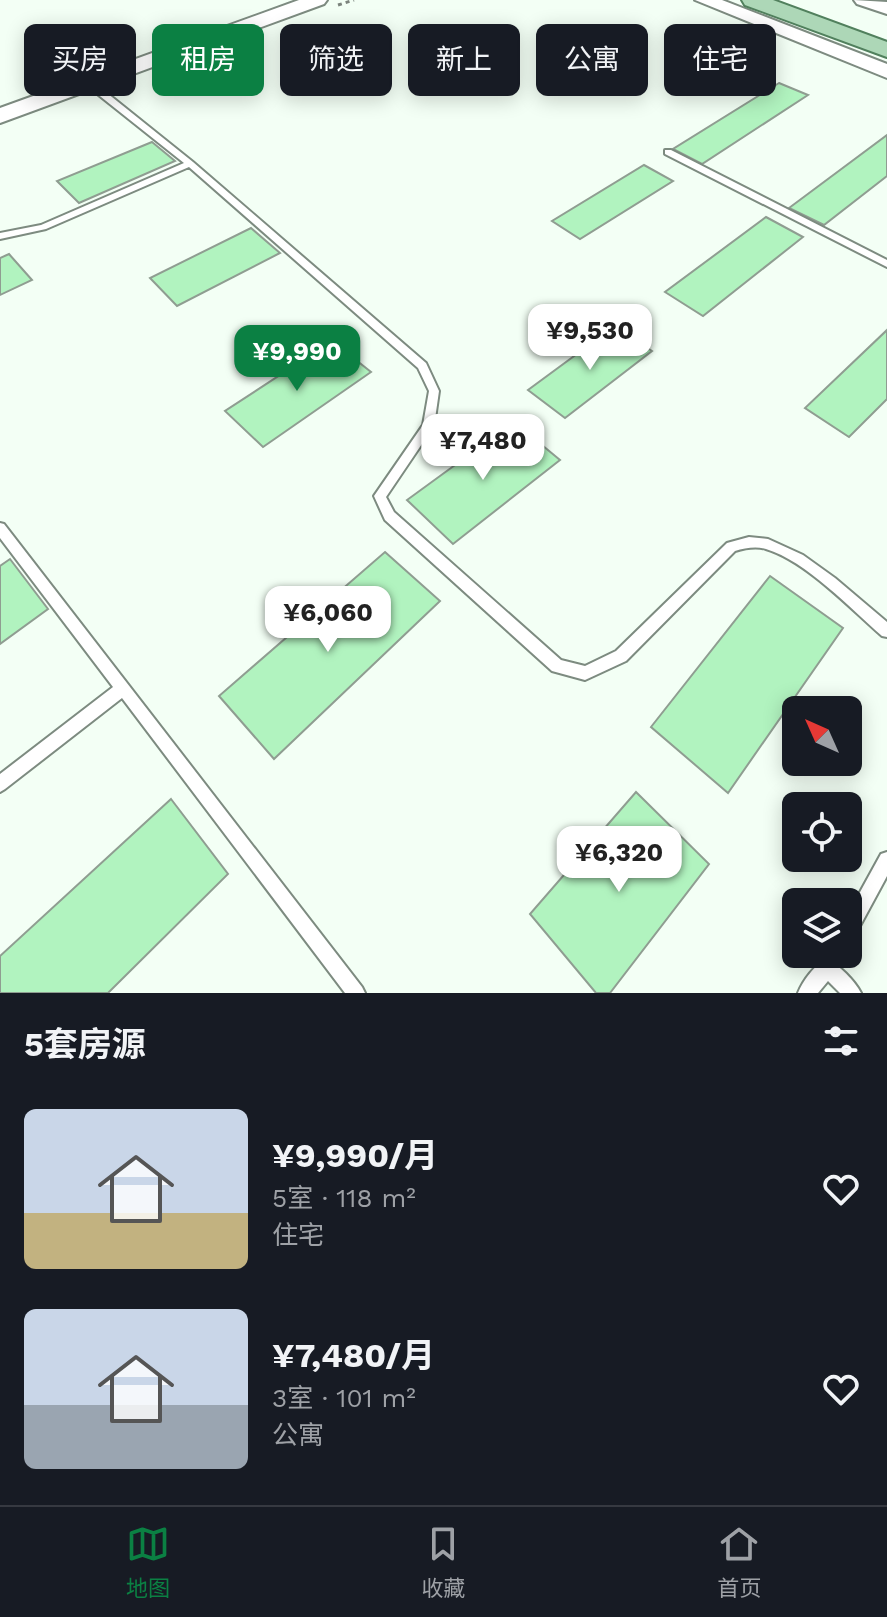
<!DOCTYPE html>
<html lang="zh">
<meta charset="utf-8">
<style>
:root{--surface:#171b24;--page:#20242c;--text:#f1f3f6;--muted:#9ea1a6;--line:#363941;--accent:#0b8043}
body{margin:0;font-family:"Work Sans","Noto Sans SC",sans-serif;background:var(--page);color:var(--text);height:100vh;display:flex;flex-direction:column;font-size:30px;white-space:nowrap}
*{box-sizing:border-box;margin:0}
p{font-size:26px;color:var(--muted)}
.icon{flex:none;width:44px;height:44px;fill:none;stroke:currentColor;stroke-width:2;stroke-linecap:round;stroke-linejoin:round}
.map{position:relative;height:993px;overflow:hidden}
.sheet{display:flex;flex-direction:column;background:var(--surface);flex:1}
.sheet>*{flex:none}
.hud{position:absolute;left:24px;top:24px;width:840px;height:72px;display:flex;gap:16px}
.needle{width:52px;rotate:315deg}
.controls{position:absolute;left:782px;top:696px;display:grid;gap:16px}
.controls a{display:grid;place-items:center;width:80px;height:80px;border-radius:12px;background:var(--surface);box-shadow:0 4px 20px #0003;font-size:40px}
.price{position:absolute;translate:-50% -68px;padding:0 18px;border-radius:16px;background:#fff;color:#222;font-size:26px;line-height:52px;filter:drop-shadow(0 2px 4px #0008)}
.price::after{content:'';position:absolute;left:50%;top:48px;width:24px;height:18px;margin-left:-12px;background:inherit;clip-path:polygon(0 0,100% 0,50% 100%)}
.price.active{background:var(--accent);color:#fff}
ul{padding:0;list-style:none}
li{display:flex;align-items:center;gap:24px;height:200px;padding:0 24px}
li span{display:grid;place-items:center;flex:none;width:224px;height:160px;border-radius:12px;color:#555}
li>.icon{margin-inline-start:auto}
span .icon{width:96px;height:96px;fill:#fffc;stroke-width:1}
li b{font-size:34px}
h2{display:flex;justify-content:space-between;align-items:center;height:96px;padding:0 24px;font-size:34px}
.tag{padding:0 28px;border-radius:12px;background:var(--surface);box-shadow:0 4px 20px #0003;font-size:28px;line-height:72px}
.tag.active{background:var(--accent);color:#fff}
.menu{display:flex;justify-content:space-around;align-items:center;height:112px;border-top:2px solid var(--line);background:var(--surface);font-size:22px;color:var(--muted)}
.menu a{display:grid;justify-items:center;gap:4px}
.menu .active{color:var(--accent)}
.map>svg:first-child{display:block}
.building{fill:#b1f3bf;stroke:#8f9d91;stroke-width:2}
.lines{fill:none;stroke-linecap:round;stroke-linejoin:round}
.lane-casing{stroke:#7d8b80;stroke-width:4}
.secondary-casing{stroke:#7d8b80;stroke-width:4}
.primary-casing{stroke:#51805d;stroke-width:4}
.path{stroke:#7c847d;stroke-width:3;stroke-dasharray:4 4;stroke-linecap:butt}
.lane{fill:#fff;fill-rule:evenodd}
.secondary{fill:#fff;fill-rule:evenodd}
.primary{fill:#add7b7;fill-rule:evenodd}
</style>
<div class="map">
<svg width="887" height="993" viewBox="0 0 887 993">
<rect width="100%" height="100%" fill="#f3fff5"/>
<path class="building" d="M779,83L808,95L702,164L673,149Z
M887,135V176L824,225L789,208Z
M152,142L175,161L79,203L57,181Z
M644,165L673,181L580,239L552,221Z
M766,217L803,237L703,316L665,292Z
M251,228L280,253L177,306L150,278Z
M9,254L32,280L0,295V258Z
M615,326L652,351L565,418L528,390Z
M887,330V399L849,437L805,408Z
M332,341L371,372L263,447L225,411Z
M514,422L560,460L453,544L407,500Z
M385,552L440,601L274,759L219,696Z
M10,559L48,609L0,644V566Z
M770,576L843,628L728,793L651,727Z
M636,792L709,864L610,993H596L530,914Z
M171,799L228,874L108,993H0V956Z"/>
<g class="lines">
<g class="lane-casing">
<path id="lane" d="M86,81H92L193,162L426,363L439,391L434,426L386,497L394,512L561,660L585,666L616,651L727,543L749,537L768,539L803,555L835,578L887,622V637L882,636C851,609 806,561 766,549C756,546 745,548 735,551L626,661L585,680L552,671L385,520L374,496L423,425L429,391L418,368L189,167L46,229L0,239V233L41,225L184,163L86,85Z
M665,150H671L887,260V267L665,154Z
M0,523L4,524L362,987L365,993H345L122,698L5,789L0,792V774L113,687L0,538Z
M887,852V876L854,937L848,939V914L881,854Z
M827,959C839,965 855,981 861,993H840L828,981L818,993H798C803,981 815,964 827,959Z"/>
</g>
<g class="secondary-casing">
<path id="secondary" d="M299,0H327L324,4L0,123V108Z
M695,0H722L887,64V78Z
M854,0L887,2V14L857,4Z"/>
</g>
<g class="primary-casing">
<path id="primary" d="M742,0H773L887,42V57L745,5Z"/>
</g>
<path class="path" d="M338,5L354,0"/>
<use href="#lane" class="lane"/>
<use href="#secondary" class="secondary"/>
<use href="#primary" class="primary"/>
</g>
</svg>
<div class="controls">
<a><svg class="needle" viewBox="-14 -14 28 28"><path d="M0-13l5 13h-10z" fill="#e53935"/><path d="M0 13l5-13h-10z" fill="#9ea1a6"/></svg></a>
<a><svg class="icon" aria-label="locate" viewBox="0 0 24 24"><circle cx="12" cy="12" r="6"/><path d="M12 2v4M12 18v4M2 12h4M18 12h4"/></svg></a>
<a><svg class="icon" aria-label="layers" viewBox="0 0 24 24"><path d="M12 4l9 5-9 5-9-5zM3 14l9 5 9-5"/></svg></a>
</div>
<b class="price" style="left:590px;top:372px">¥9,530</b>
<b class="price active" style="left:297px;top:393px">¥9,990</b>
<b class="price" style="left:483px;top:482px">¥7,480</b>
<b class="price" style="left:328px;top:654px">¥6,060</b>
<b class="price" style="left:619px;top:894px">¥6,320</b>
<div class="hud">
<a class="tag">买房</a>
<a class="tag active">租房</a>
<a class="tag">筛选</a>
<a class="tag">新上</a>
<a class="tag">公寓</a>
<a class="tag">住宅</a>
</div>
</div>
<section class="sheet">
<h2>5套房源<svg class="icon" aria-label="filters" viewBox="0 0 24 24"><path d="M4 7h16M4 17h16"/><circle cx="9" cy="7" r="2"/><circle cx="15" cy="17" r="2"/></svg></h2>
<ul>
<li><span style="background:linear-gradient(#c9d6e8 65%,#c2b280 0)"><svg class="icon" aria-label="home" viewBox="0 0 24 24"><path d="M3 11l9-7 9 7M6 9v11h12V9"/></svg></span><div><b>¥9,990/月</b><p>5室 · 118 m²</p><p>住宅</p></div><svg class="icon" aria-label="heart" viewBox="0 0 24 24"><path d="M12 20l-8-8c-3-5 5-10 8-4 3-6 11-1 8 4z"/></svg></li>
<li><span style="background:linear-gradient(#c9d6e8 60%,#9aa5b1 0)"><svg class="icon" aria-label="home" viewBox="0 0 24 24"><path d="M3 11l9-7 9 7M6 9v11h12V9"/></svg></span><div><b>¥7,480/月</b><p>3室 · 101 m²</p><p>公寓</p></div><svg class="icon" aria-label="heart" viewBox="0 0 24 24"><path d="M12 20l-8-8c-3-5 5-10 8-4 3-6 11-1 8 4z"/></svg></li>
</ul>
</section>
<nav class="menu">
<a class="active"><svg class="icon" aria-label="map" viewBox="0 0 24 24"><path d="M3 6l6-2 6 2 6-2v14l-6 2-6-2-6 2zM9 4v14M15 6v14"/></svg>地图</a>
<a><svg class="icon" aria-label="saved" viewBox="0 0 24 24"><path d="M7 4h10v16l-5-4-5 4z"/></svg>收藏</a>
<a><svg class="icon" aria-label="home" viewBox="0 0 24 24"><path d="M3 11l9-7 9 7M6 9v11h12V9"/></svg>首页</a>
</nav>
